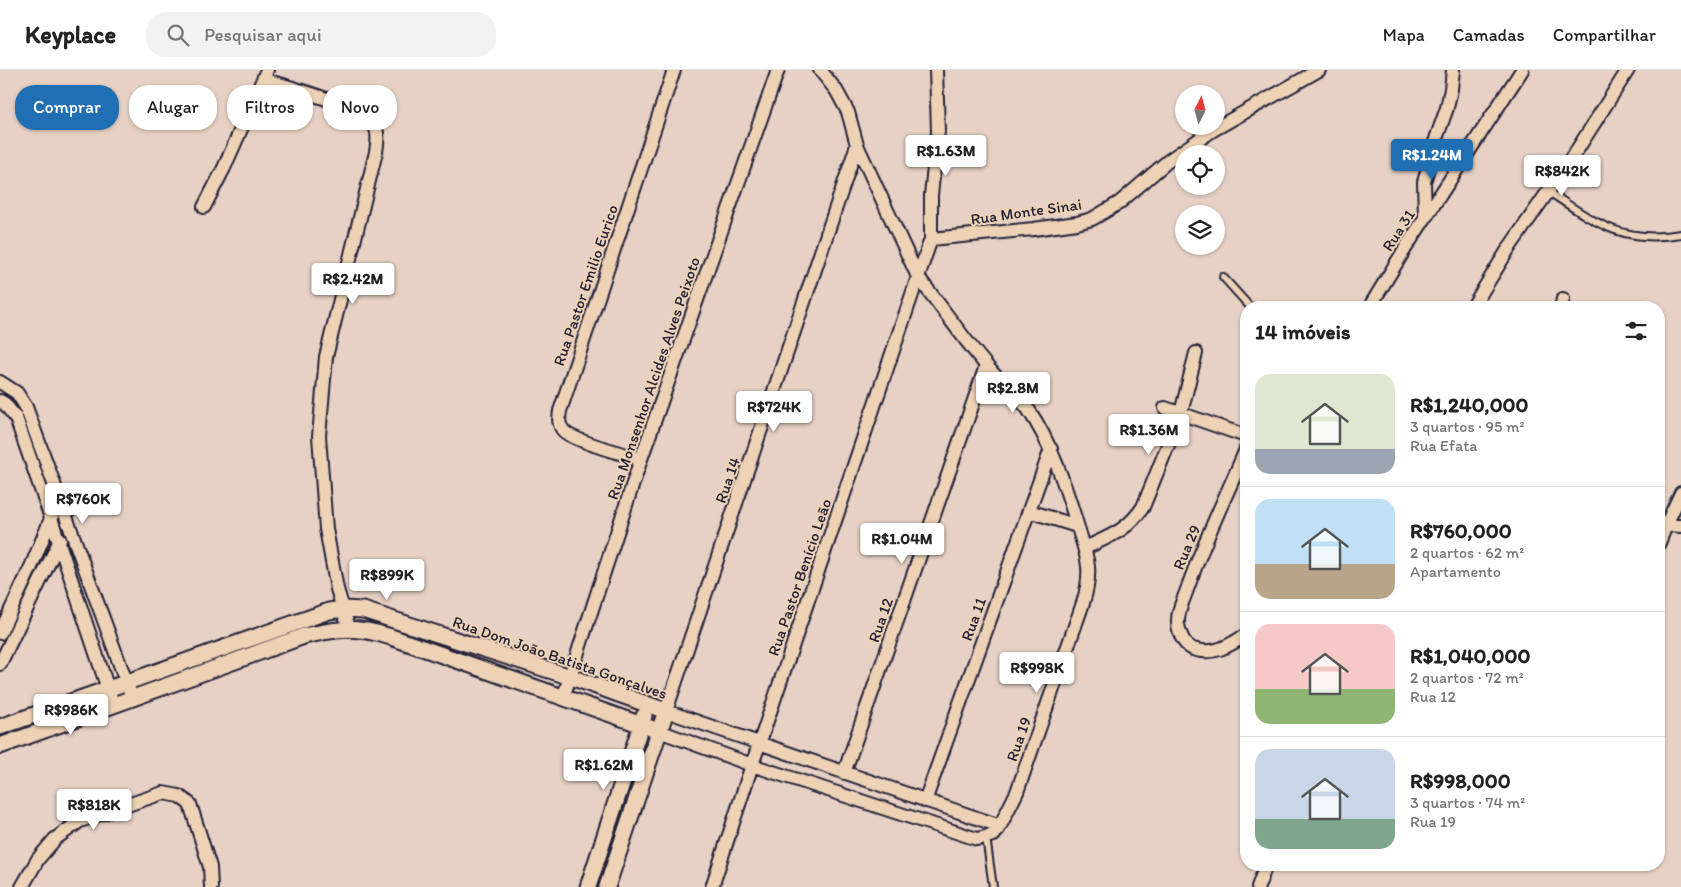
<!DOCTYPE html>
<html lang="pt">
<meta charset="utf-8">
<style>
:root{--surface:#fff;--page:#f2f2f2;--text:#222;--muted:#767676;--line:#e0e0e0;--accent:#1f6fb2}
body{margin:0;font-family:Itim,sans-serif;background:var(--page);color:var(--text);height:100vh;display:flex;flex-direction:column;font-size:19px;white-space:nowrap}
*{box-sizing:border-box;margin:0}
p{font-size:16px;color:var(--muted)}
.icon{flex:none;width:28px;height:28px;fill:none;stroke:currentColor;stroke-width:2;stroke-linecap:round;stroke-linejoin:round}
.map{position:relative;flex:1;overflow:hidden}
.panel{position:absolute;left:1240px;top:231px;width:425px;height:570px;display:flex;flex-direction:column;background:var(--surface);border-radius:20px;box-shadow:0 1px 4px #0004}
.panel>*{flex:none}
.guide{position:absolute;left:15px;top:15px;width:475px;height:45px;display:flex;gap:10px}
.needle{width:32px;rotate:6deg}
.buttons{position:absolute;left:1175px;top:15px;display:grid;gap:10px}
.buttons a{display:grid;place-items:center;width:50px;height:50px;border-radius:50%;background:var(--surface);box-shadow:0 1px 4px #0004;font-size:25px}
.price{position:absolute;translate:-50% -42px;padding:0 11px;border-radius:5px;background:#fff;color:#222;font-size:16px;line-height:32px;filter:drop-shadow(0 1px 2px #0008)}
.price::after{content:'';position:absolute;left:50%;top:30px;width:15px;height:11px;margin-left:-8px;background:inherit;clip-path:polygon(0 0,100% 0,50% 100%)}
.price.on{background:var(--accent);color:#fff}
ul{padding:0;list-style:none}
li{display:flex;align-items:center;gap:15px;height:125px;padding:0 15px}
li+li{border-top:1px solid var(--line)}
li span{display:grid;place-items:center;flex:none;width:140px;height:100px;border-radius:15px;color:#555}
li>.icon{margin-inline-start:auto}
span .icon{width:60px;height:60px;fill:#fffc;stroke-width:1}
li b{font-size:21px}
h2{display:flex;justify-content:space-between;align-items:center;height:60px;padding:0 15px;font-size:21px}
.tag{padding:0 18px;border-radius:20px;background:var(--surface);box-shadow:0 1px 4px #0004;font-size:18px;line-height:45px}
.tag.on{background:var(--accent);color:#fff}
header{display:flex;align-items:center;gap:30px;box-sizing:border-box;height:70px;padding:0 25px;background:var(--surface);border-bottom:1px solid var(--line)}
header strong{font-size:24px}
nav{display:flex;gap:28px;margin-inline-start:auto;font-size:18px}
.search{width:350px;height:45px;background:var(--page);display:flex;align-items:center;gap:12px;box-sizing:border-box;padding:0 18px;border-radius:20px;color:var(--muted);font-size:19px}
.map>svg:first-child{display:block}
.green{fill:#bed58c;stroke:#707c64}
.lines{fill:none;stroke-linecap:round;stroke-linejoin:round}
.service-casing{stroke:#22223b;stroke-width:10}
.minor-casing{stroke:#22223b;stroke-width:16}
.tertiary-casing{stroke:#22223b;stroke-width:19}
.service{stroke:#eed2b5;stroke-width:6}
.minor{stroke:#eed2b5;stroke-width:12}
.tertiary{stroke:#eed2b5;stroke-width:15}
.labels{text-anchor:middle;stroke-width:4;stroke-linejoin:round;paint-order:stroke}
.street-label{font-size:16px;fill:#22223b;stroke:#eed2b5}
</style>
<header>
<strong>Keyplace</strong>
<div class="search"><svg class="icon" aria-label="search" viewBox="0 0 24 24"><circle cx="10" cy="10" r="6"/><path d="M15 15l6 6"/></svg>Pesquisar aqui</div>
<nav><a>Mapa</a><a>Camadas</a><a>Compartilhar</a></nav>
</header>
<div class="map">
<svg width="1681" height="817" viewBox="0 0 1681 817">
<rect width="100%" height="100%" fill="#e7d1c4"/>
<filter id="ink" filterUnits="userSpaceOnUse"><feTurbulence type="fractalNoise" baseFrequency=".02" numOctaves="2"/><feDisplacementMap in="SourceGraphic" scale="10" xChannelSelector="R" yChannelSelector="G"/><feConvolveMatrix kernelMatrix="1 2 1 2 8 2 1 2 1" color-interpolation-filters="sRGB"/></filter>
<g filter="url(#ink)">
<path class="green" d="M104,628L102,633L0,671V664Z"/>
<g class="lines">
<g class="service-casing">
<path id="service" d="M1549,122C1596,153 1622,174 1681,164
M1223,207L1251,238
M986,767L993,817"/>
</g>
<g class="minor-casing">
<path id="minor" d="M263,9C287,17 366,36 376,59C379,67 377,74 376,82L326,287L319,366L326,459L337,519L349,559
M857,75L666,641L1000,756
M204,137L224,98L267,0
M1425,147L1424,112L1436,69L1447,38L1451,19L1453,0
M931,169L1034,159L1077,153L1092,149L1119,133L1168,91L1213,60L1319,0
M1369,238L1408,174L1522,0
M1472,238L1509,178L1577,80L1628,0
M1561,238L1563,229
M0,312L17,323L26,337L130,622
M0,331L5,334L16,348L51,448L59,473L111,628
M1165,338L1246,366
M1246,379C1227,425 1204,470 1188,517C1184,529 1177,541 1178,554C1179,564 1184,575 1193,579C1213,586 1229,576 1246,565
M641,389C627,385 570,370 563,360C558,354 559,348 560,341L674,0
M1029,441L1077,456
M1659,453L1666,455L1681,423
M1659,473L1666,455L1681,456
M1085,478C1110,466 1127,461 1143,437L1181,343L1196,283
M0,563L31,497L52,446
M0,594L60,470
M563,628L641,389L778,0
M659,661L752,695L977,769L994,765L1000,756L1017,722L1083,533C1094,497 1086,485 1076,451C1064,412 1051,373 1028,339C1016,323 998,311 986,295C962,267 941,236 918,207L931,169V125L938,61L936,0
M844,703L986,296
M925,731L1051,379
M22,817L38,789L55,769L80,751L163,723L179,726L190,734L210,797L211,817
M712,817L752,695L918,207L857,75L848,42L836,20L820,0
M1258,817L1266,795"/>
</g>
<g class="tertiary-casing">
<path id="tertiary" d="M0,657L329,541L343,539L363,540L571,607L666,641L607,817
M0,676L304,566C340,558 355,556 391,567L659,661
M588,817L644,646"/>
</g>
<use href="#service" class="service"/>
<use href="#minor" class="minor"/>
<use href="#tertiary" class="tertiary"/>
</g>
</g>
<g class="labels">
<g class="street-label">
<text transform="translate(1026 141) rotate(-8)" y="6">Rua Monte Sinai</text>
<text transform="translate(1398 160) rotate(-57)" y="6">Rua 31</text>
<text transform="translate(585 215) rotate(-71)" y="6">Rua Pastor Emilio Eurico</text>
<text transform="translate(653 308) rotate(-71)" y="6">Rua Monsenhor Alcides Alves Peixoto</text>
<text transform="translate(727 410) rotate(-71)" y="6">Rua 14</text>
<text transform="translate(1186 477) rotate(-67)" y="6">Rua 29</text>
<text transform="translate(799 507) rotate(-71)" y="6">Rua Pastor Benício Leão</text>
<text transform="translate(973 549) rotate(-70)" y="6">Rua 11</text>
<text transform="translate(880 550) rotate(-71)" y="6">Rua 12</text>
<text transform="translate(560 587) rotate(19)" y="6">Rua Dom João Batista Gonçalves</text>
<text transform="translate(1018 669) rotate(-71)" y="6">Rua 19</text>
</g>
</g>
</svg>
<div class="buttons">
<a><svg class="needle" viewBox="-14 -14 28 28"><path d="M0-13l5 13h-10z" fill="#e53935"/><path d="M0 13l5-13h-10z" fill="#767676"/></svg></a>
<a><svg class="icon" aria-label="locate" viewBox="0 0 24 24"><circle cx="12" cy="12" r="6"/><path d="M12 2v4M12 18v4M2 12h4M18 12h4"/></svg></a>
<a><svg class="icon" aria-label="layers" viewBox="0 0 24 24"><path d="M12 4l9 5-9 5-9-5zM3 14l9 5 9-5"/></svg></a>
</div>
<b class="price" style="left:946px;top:107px">R$1.63M</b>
<b class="price on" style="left:1432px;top:111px">R$1.24M</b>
<b class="price" style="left:1562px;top:127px">R$842K</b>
<b class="price" style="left:353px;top:235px">R$2.42M</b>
<b class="price" style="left:1013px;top:344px">R$2.8M</b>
<b class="price" style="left:774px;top:363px">R$724K</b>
<b class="price" style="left:1149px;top:386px">R$1.36M</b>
<b class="price" style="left:83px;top:455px">R$760K</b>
<b class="price" style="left:902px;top:495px">R$1.04M</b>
<b class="price" style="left:387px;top:531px">R$899K</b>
<b class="price" style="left:1037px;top:624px">R$998K</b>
<b class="price" style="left:71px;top:666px">R$986K</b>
<b class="price" style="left:604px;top:721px">R$1.62M</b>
<b class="price" style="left:94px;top:761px">R$818K</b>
<div class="guide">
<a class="tag on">Comprar</a>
<a class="tag">Alugar</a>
<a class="tag">Filtros</a>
<a class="tag">Novo</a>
</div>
<section class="panel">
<h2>14 imóveis<svg class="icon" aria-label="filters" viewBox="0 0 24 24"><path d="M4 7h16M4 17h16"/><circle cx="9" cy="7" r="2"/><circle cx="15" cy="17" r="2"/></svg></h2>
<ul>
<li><span style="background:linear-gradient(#dfe7d0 75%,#9aa5b1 0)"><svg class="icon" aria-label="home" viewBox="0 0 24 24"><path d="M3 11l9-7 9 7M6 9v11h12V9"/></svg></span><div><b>R$1,240,000</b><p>3 quartos · 95 m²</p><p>Rua Efata</p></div></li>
<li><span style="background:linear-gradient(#bfe0f5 65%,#b9a48a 0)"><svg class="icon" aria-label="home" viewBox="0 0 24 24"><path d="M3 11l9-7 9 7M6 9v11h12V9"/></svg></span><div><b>R$760,000</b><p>2 quartos · 62 m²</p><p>Apartamento</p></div></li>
<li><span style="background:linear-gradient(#f6c9c9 65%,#8fb573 0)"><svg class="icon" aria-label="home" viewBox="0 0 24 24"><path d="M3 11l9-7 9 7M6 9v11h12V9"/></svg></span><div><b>R$1,040,000</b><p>2 quartos · 72 m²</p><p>Rua 12</p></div></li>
<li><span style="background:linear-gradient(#c9d6e8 70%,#7fa58c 0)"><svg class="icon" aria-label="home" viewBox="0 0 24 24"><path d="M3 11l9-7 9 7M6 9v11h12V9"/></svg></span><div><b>R$998,000</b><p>3 quartos · 74 m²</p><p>Rua 19</p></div></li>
</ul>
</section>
</div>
